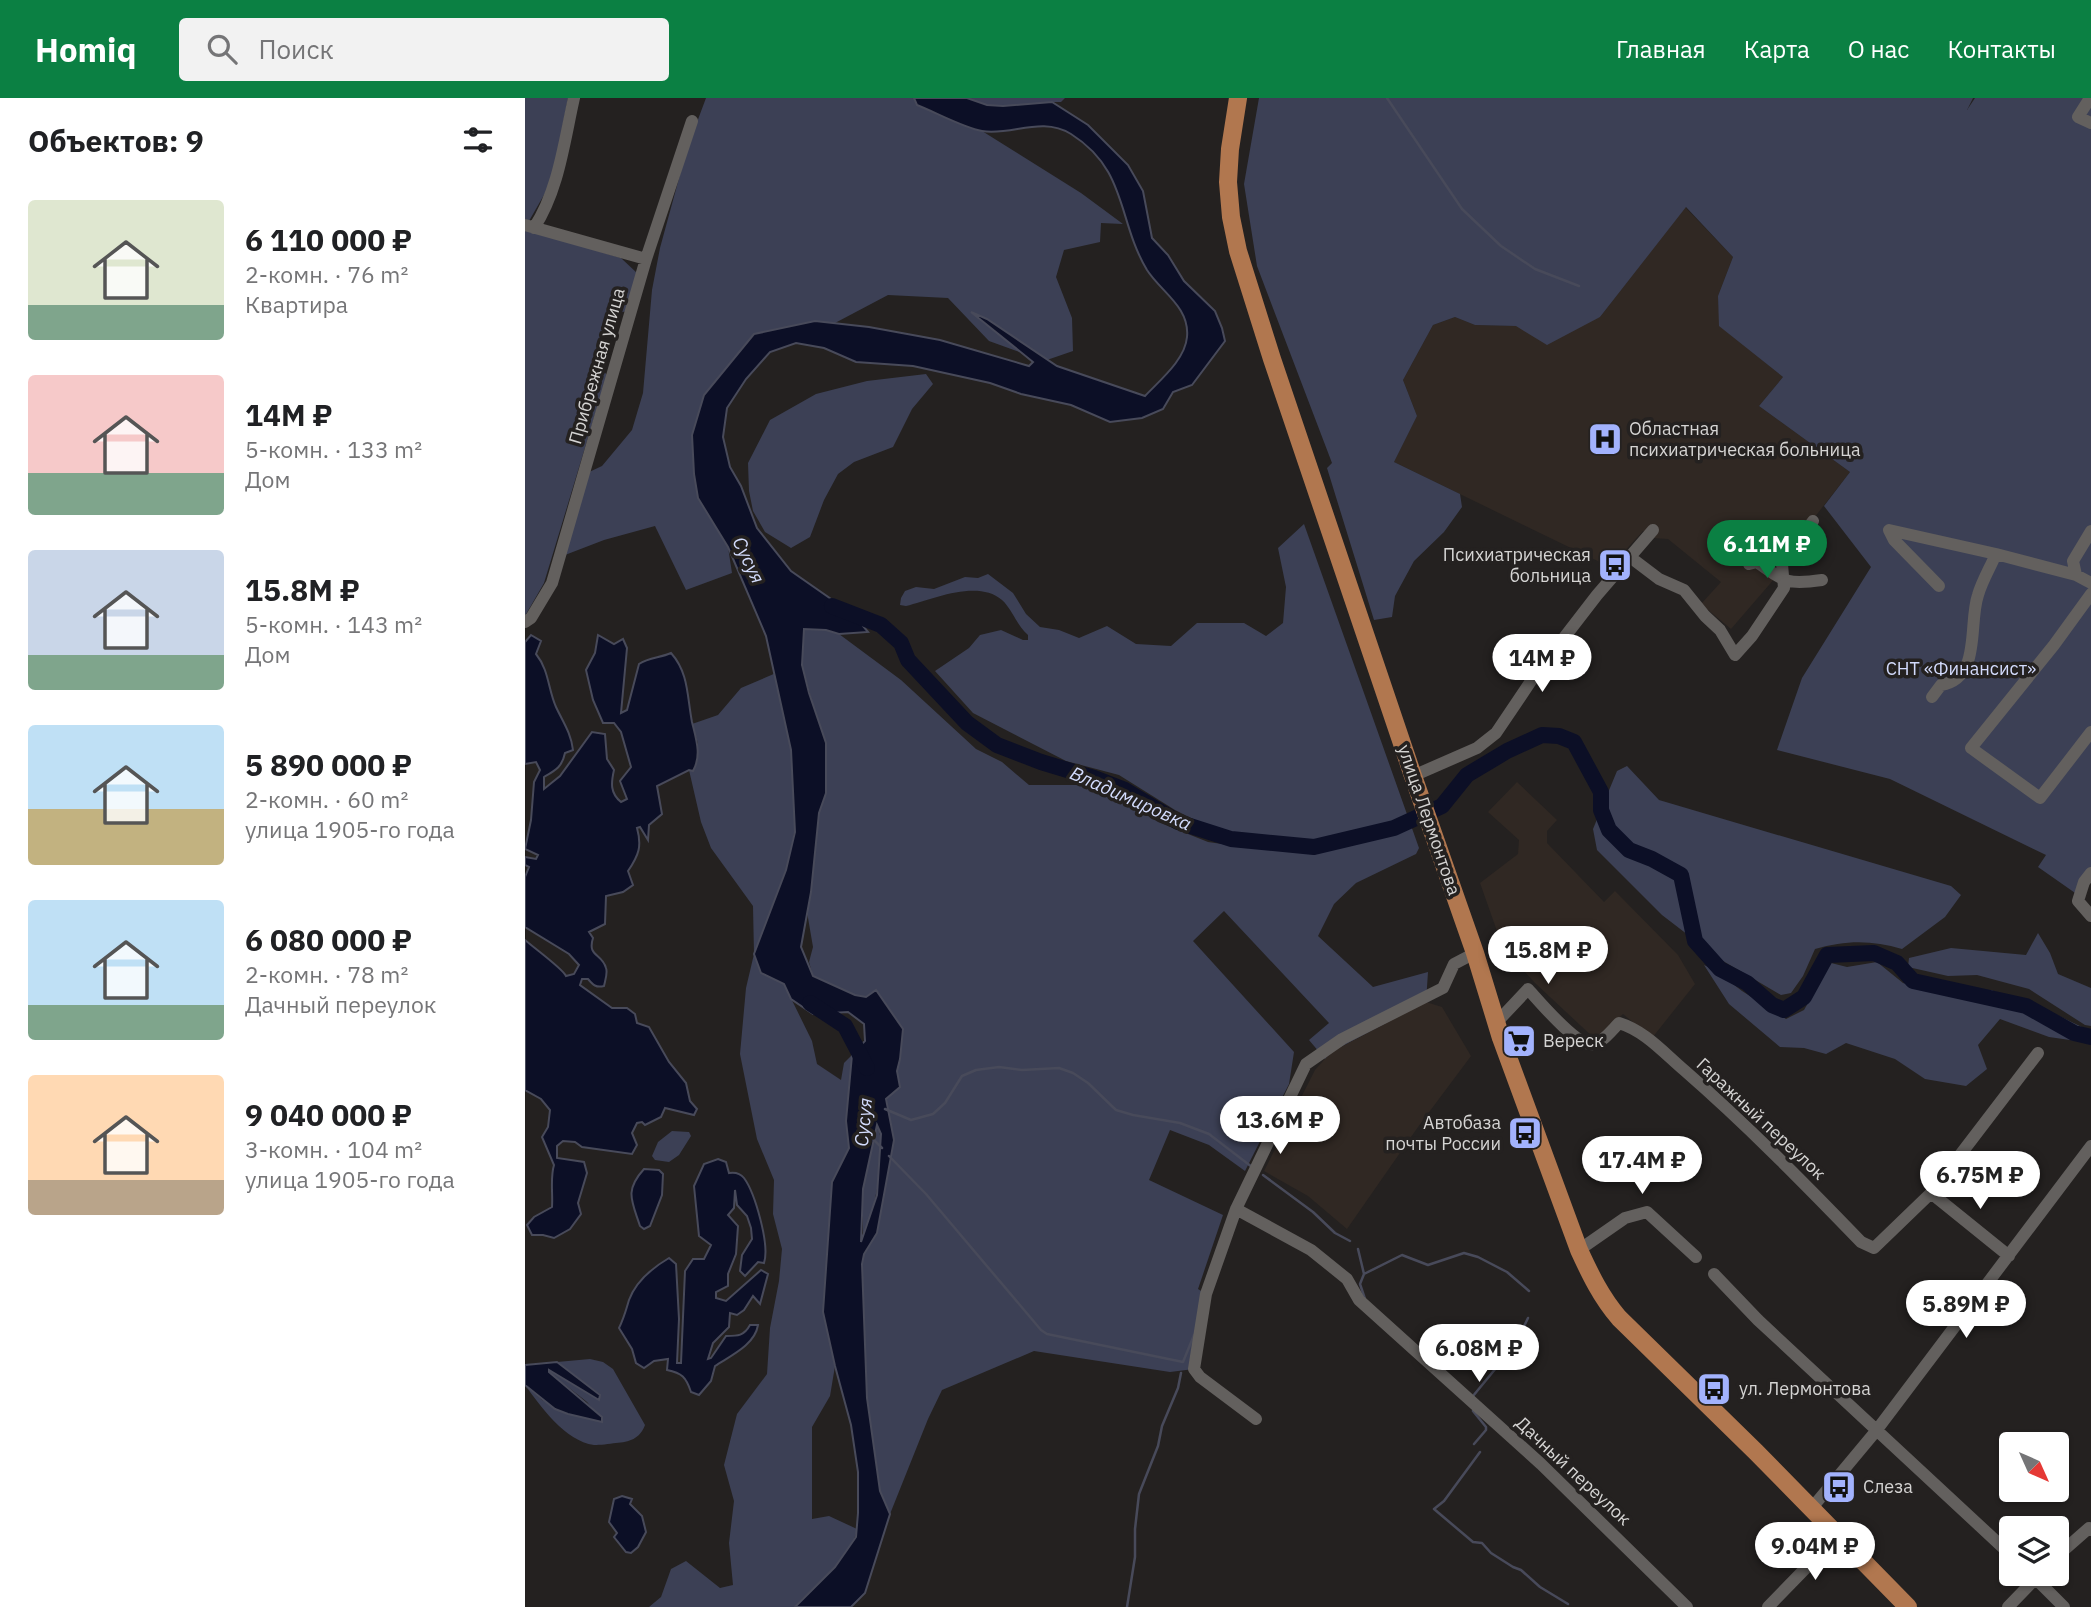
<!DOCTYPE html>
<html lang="ru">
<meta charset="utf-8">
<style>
:root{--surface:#fff;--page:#f2f2f2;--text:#202124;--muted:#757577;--accent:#0b8043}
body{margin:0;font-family:"IBM Plex Sans",sans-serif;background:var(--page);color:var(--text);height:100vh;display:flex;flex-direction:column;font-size:26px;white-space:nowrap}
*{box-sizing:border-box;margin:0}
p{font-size:23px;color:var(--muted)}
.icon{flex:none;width:38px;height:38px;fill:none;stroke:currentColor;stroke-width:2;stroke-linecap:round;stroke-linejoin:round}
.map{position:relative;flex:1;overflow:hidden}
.side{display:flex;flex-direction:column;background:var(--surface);width:525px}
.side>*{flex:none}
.needle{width:46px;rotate:135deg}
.tools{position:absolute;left:1474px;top:1334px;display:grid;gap:14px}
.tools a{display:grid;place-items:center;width:70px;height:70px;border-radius:7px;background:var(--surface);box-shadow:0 2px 5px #0004;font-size:35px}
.price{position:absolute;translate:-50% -60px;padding:0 16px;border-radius:24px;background:#fff;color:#222;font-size:23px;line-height:46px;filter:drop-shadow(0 2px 4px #0008)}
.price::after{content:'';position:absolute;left:50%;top:42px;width:21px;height:16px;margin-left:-10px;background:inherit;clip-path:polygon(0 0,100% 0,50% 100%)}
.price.active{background:var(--accent);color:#fff}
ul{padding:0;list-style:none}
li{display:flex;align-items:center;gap:21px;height:175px;padding:0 28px}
li span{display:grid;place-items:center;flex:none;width:196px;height:140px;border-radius:7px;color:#555}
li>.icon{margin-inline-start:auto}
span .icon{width:84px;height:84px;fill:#fffc;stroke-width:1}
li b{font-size:30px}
h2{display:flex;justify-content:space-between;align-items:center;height:84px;padding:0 28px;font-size:30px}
header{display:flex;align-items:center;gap:42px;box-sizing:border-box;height:98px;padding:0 35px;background:var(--accent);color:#fff}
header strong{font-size:33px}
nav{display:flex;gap:38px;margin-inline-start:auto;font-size:24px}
.search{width:490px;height:63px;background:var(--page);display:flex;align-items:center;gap:18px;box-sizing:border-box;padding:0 24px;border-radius:7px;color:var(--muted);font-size:26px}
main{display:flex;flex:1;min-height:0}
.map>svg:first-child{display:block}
.built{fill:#302823}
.green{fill:#3c4055}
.water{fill:#0c0f26;stroke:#484a5a;stroke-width:2;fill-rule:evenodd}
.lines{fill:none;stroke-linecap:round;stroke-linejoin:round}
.stream{stroke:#484a5a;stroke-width:2.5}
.river{stroke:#0c0f26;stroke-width:16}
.minor{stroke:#63605e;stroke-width:12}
.highway{stroke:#b1774f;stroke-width:18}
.labels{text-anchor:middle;stroke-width:7;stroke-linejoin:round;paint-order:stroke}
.street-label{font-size:18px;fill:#d5d4d3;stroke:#242120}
.poi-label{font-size:18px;fill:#d5d4d3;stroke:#242120;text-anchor:start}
.park-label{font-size:18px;fill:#d3dbfc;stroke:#242120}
.water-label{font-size:19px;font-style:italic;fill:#d3dcfd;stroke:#242120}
</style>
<header>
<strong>Homiq</strong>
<div class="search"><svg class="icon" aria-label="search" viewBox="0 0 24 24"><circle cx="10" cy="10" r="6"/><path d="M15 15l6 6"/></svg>Поиск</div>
<nav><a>Главная</a><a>Карта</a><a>О нас</a><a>Контакты</a></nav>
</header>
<main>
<section class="side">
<h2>Объектов: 9<svg class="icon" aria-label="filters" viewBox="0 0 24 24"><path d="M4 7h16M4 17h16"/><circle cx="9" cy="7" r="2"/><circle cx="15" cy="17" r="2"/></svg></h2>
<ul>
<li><span style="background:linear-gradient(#dfe7d0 75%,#7fa58c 0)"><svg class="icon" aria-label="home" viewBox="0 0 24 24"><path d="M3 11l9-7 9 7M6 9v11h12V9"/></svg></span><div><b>6 110 000 ₽</b><p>2-комн. · 76 m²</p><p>Квартира</p></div></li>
<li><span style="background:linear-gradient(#f6c9c9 70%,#7fa58c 0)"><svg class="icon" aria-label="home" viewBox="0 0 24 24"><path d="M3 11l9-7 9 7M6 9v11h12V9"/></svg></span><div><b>14M ₽</b><p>5-комн. · 133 m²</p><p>Дом</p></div></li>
<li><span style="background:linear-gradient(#c9d6e8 75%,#7fa58c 0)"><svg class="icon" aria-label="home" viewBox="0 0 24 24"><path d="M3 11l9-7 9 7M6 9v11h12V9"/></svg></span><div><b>15.8M ₽</b><p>5-комн. · 143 m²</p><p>Дом</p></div></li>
<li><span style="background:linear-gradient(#bfe0f5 60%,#c2b280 0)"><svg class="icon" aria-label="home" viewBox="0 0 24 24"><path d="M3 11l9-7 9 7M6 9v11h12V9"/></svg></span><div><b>5 890 000 ₽</b><p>2-комн. · 60 m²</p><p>улица 1905-го года</p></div></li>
<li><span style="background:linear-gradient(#bfe0f5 75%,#7fa58c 0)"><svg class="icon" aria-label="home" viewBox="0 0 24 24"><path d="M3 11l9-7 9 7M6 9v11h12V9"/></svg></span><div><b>6 080 000 ₽</b><p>2-комн. · 78 m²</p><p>Дачный переулок</p></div></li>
<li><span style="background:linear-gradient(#ffd9b3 75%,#b9a48a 0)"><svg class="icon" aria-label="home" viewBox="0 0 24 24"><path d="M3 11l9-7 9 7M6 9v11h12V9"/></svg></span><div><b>9 040 000 ₽</b><p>3-комн. · 104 m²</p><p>улица 1905-го года</p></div></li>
</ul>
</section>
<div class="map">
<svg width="1566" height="1509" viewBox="0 0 1566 1509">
<rect width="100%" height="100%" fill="#242120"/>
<path class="built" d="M1160,109L1208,159L1193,198L1195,228L1258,279L1234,308L1325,374L1246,475L1250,480L1206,531L1176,506L1196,484L1143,441L1128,440L1118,433L1085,469L869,364L892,318L878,282L908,227L930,219L950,227L991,228L1075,219Z
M992,684L1032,722L1022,733V745L1079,804L1090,793L1153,857L1170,886L1127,940L1098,916L1070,941L1010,885L978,850L955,785L993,756L994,742L963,714Z
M901,904L917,909L946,958L893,1029L822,1131L783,1098L739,1073L790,972L806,954Z"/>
<path class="green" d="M0,0H43L27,83L4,123L0,121Z
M181,0H389L392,7L457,33L556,95L598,126L576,125L575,144L539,152L531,179L547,220L548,253L519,263L464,243L423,200L363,197L310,225L290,223L229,236L179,297L194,432L203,449L207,475L161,492L130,428L79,442L40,457L62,375L77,368L107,332L118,295L127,192L135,150L162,51Z
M442,0H540L536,4C507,3 468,17 442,0Z
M734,0H1448L1442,12L1450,0H1566V781L1553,797L1513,769L1521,757L1365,681L1252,652L1277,580L1346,469L1299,408L1325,374L1234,308L1258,279L1194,228L1193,198L1208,159L1161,109L1075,219L1022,247L991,228L950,227L930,219L908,227L878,282L892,318L869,364L935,396L937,409L919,434L889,463L870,498L867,519L849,522L802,370L807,365L732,168L719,86Z
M0,131L96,160L113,176L102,213L81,218L69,262L82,277L19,485L0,518Z
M401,276L408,286L387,311L368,349L329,364L313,376L299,402L285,439L266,450L240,434L228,413L224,393L223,365L245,322L291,296L342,283Z
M779,426L894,750L891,756L831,785L809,806L793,838L848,889L903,874L901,904L806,954L800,961L784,942L804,925L699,813L668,843L769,954L764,986L720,1073L684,1047L645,1032L624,1082L698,1117L673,1191L681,1196L669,1271L645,1274L509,1253L417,1292L403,1321L365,1416L355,1393L342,1300L337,1166L339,1156L352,1135L369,1042L361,1001L375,961L351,892L341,899L330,897L288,878L284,864L288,849L282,814L294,715L288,607L277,567L279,530L301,532L314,536L376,582L451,651L477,664L504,687H572L633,724L683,744L725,750L650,712L594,677L541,663L448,615L410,573L444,550L455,537L476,532L498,542H503V537C491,526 487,511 477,502C453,481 408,501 381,508L375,507L376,500L380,493L391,489L409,491L440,479L453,480L463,476L488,495L501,516L515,529L534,532L554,540L582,528L611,546L646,548L672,525H719L741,538L758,525L761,489L753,450Z
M251,575L266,652L270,731L261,772L247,812L236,875L259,886L287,943L292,966L316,982L319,965L327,957L321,1023L324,1050L307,1084L298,1214L310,1268L305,1298L287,1329V1421L304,1418L332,1431C328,1459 287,1488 270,1509H124L136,1499L146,1471L161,1463L195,1490L208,1487L204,1445L209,1403L199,1367L212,1316L242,1276L245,1230L254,1183L257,1151L248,1116L249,1082L232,1041L215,956L221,890L229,856L228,808L186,750L176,724L164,672L172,655L173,645L167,626L193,617L216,590Z
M1102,668L1134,702L1426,788L1436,797L1420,819L1377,851C1347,842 1321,842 1290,851L1278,878L1266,895L1256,897L1193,860L1137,817L1072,752L1068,731L1092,673Z
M1513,835L1525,855L1533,876L1566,890V928L1560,927L1504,891L1452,877L1423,878L1383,869L1384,860L1426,850L1501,857Z
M1352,864L1378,885L1409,895L1466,892L1530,916L1563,932L1559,944L1524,939L1475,921L1453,947L1462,971L1441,988L1400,981L1370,961L1321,945L1301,956L1279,950L1255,949L1204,906L1179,867L1191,873L1217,893L1261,921L1279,912L1306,865L1322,869Z
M352,1026C363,1051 349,1116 338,1142V1091Z
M147,1033L164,1034L166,1038L154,1057L144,1064L130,1062L127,1058L133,1044Z
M65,1261L78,1264L88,1271L120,1327C115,1341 104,1344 91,1345C84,1346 75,1347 69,1347C40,1343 16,1309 0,1287L17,1302L43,1316L77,1323L62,1304L24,1274L25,1271L74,1302L75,1296L32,1264Z"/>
<path class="water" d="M389,0H442L462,7L478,8L527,4L563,27L603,67L618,93L627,140L643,157L659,183L690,213L697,230L700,243L667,287L648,294L638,311L617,320L585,324L546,307L496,296L465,285L388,268L331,264L299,250L271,245L245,254L221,281L202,310L198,339L205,369L216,388L232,430L266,473L329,517L343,534L314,536L301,532L279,531L277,567L284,595L301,645V695L294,715L286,794L276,849L288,878L330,897L341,899L351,892L378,931L375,961L372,973L375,989L361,1001L369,1042L352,1135L339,1156L337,1166L342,1300L355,1393L365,1416L340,1495L326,1509H270L310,1469L331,1439L333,1415V1374L326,1327L310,1268L298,1214L307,1084L324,1050L321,1023L327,957L340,943L339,926L323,914L288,916L266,901L259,886L236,875L229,856L261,772L270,734L266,652L241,538L203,449L173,400L169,376L167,337L179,297L229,236L290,223L344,229L415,242L504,268L508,264L446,214L462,221L532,268L620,298C635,282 660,262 662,239C665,209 636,194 622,172C592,122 603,72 546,36C516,18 487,38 457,33C439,30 410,14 392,7ZM352,1027L356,1036L352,1097L336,1144L338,1091Z
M6,537L16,543L11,556C24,572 23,591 31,609C38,624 46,635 48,652L40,655C37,669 31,672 19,679V691L35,678L67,634L80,636L82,661L89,672C86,685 85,695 96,704L102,701L95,683L106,669L96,634L89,625H78L68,602L61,572L70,555L73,537L89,546L98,541L102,550L96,615L102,612L114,566C124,559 135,560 146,555C164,575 162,599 167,624C171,641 177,657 168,673L164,672L132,688L137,716L124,727L123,742L115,729L112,730C117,748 114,757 103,773L108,787L98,794L81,798L80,826L64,834L68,840C62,859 77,855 81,870C83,875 80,883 79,888C71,890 68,887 63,881H57L55,887L87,910H102L110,916L112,925L124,929L144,964L161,985L165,1003L172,1011L169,1017L140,1010L136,1019L120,1027L117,1024L112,1025L107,1035L112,1047L107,1056L57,1049L50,1044L38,1043L32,1048V1060L59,1064L62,1075L53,1105L56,1116L45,1131L29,1140L18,1137H7L2,1127L9,1119L27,1109C28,1095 25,1080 29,1067L17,1039L23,1029L25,1012L16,1001L0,992V842C9,850 38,871 41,878L49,876L54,867L44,856L0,829V779L4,769L0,767V759L11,761L13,757L0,751L6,722L9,684L15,672L11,664L0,666V544Z
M193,1061L201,1064L204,1075C210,1074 215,1075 219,1080C230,1095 245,1147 239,1165L233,1164L220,1178L215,1173L217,1157L227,1141L226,1130L222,1118L212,1107L210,1092L209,1110L203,1117L213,1128L211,1156L203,1176V1188L191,1194V1200L201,1203L236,1172L243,1176L235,1206L228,1198L219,1212L212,1217L205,1215L204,1229L188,1245L183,1261L186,1260L201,1238C213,1238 219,1238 225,1227H233C230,1247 205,1258 190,1268L186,1283L174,1297L166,1294C161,1279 157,1275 142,1272L143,1261L129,1263L119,1270L111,1265L107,1251L94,1230C99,1220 101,1212 104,1202C111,1183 127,1170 144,1160L151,1166L154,1221L152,1265H156L160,1173L168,1161H179L186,1147L174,1138L169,1088L179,1066Z
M119,1071L134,1072L138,1076L137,1097L125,1128L119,1131L115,1128C107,1103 99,1093 119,1071Z
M32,1264L75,1297L74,1302L24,1272V1274L77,1319V1324L43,1316L30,1311L0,1287V1267Z
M97,1398L107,1401L105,1406L117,1418L121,1434L113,1449L106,1455L101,1454L89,1439L92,1435L84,1424L89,1401Z"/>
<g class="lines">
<path class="stream" d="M862,0L937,111L976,148L1010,171L1054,188
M360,1011L386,1022L408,1016L420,1005L437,978L451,972L474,969L497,972L534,970L548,975L563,985L591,1012L608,1017L655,1025L684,1036L727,1069
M347,1040L357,1050
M364,1058L401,1096L516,1232L522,1236L658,1264L669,1237
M738,1077L788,1114L810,1135L825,1143
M833,1151L839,1176L835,1186L840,1201
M839,1176L877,1157L903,1167L939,1155L953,1159L982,1174L1004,1193
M948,1298L990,1247L1003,1220
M948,1313L961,1329V1332L949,1346
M955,1354L919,1403L909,1411L948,1444L957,1445L966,1455L988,1469L996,1472L1015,1489L1043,1506
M602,1509L610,1459V1431L614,1396L633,1348L637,1328L653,1290L656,1275"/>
<path class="river" d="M307,508L356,527L376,545L383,562L442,625L472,647L516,664L569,680L600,692L653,724L706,741L789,749L869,730L917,708L942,677L982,653L1017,637L1034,638L1049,644L1076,694V712L1084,732L1104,752L1127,761L1156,777L1170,843L1195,871L1222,885L1247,907L1259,912L1279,899L1302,857L1349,855L1372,865L1388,883L1501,908L1549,935L1566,939
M285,905L320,928L342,970"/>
<path class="minor" d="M1565,0L1553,19L1566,25
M0,127L121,161
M9,130C34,91 39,44 49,0
M1105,459L1134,481L1159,492L1180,518L1195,532L1210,557L1227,538L1259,490L1257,466L1288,423
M1224,466L1232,464C1260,484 1262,487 1297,482
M1551,477L1548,463L1566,433
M1414,488L1369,442L1364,432L1471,456
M1566,496L1529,547L1446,650L1515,700L1566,634
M0,524L6,520L27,485L121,161L167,23
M1407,599L1416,587C1457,580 1443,526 1453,497C1457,483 1465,470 1471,456L1551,477L1566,485
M888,678L952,650L971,635L1008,580L1072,497L1128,432
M1566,775L1559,784L1553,803L1566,818
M972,924L1003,891C1014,903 1053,950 1069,946C1078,944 1087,932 1094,925C1120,933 1138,954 1159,972C1221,1026 1279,1085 1336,1144L1349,1150L1406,1095L1513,955
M1406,1095L1484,1158
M711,1111L786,1152L822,1181L834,1202L1016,1366L1162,1509
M1054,1152L1100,1120L1122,1114L1171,1159
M1189,1176L1233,1222L1486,1457
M731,1321L675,1279L669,1271L681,1196L711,1111L781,966L817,941L918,890L929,866L950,855
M1286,1411L1351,1333L1566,1048
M1531,1459L1564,1430L1566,1432
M1505,1475L1539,1509
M1243,1509L1313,1437
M1483,1509L1515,1476"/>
<path class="highway" d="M713,0L705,51L703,84L706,119L713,153L747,261L888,678L950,855L976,940L1054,1152C1065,1176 1076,1199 1094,1220L1231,1354L1383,1509"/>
</g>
<defs>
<g id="hospital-square" transform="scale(1.75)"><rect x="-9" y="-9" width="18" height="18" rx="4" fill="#a2b2fd" stroke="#242120"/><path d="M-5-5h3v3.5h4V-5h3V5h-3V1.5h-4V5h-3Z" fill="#111"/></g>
<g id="bus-square" transform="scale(1.75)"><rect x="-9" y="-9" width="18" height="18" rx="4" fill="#a2b2fd" stroke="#242120"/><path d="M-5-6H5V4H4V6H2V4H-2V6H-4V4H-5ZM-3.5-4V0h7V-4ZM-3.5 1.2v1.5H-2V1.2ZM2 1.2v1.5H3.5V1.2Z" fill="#111"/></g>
<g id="supermarket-square" transform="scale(1.75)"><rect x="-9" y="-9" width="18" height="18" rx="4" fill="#a2b2fd" stroke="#242120"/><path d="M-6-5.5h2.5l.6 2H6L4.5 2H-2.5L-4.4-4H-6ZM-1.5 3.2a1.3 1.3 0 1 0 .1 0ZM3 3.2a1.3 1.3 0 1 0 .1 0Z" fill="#111"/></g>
</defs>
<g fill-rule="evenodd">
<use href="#hospital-square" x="1080" y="341"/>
<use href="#bus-square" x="1090" y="467"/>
<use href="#supermarket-square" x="994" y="943"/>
<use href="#bus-square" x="1000" y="1035"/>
<use href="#bus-square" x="1189" y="1291"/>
<use href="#bus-square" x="1314" y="1389"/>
</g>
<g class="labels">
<g class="street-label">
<text transform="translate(72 268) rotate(-74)" y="6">Прибрежная улица</text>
<text transform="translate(904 722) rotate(71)" y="6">улица Лермонтова</text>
<text transform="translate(1236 1021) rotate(43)" y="6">Гаражный переулок</text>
<text transform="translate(1048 1373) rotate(43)" y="6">Дачный переулок</text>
</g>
<g class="poi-label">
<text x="1104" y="337">Областная<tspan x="1104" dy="21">психиатрическая больница</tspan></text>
<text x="1066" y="463" text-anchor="end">Психиатрическая<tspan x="1066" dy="21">больница</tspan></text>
<text x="1018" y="949">Вереск</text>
<text x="976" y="1031" text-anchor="end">Автобаза<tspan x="976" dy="21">почты России</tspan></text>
<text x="1214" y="1297">ул. Лермонтова</text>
<text x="1338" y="1395">Слеза</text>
</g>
<g class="park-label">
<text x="1436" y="577">СНТ «Финансист»</text>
</g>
<g class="water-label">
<text transform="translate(224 462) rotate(64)" y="7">Сусуя</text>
<text transform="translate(606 700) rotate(24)" y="7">Владимировка</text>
<text transform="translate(338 1024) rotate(-85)" y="7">Сусуя</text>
</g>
</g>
</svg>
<div class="tools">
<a><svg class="needle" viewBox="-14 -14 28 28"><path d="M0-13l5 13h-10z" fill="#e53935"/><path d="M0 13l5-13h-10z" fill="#757577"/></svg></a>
<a><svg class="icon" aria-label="layers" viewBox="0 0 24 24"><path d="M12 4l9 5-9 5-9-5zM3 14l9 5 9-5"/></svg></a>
</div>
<b class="price active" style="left:1242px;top:482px">6.11M ₽</b>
<b class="price" style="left:1017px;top:596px">14M ₽</b>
<b class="price" style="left:1023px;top:888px">15.8M ₽</b>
<b class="price" style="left:755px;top:1058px">13.6M ₽</b>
<b class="price" style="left:1117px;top:1098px">17.4M ₽</b>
<b class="price" style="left:1455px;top:1113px">6.75M ₽</b>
<b class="price" style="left:1441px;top:1242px">5.89M ₽</b>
<b class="price" style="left:954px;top:1286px">6.08M ₽</b>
<b class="price" style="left:1290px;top:1484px">9.04M ₽</b>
</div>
</main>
